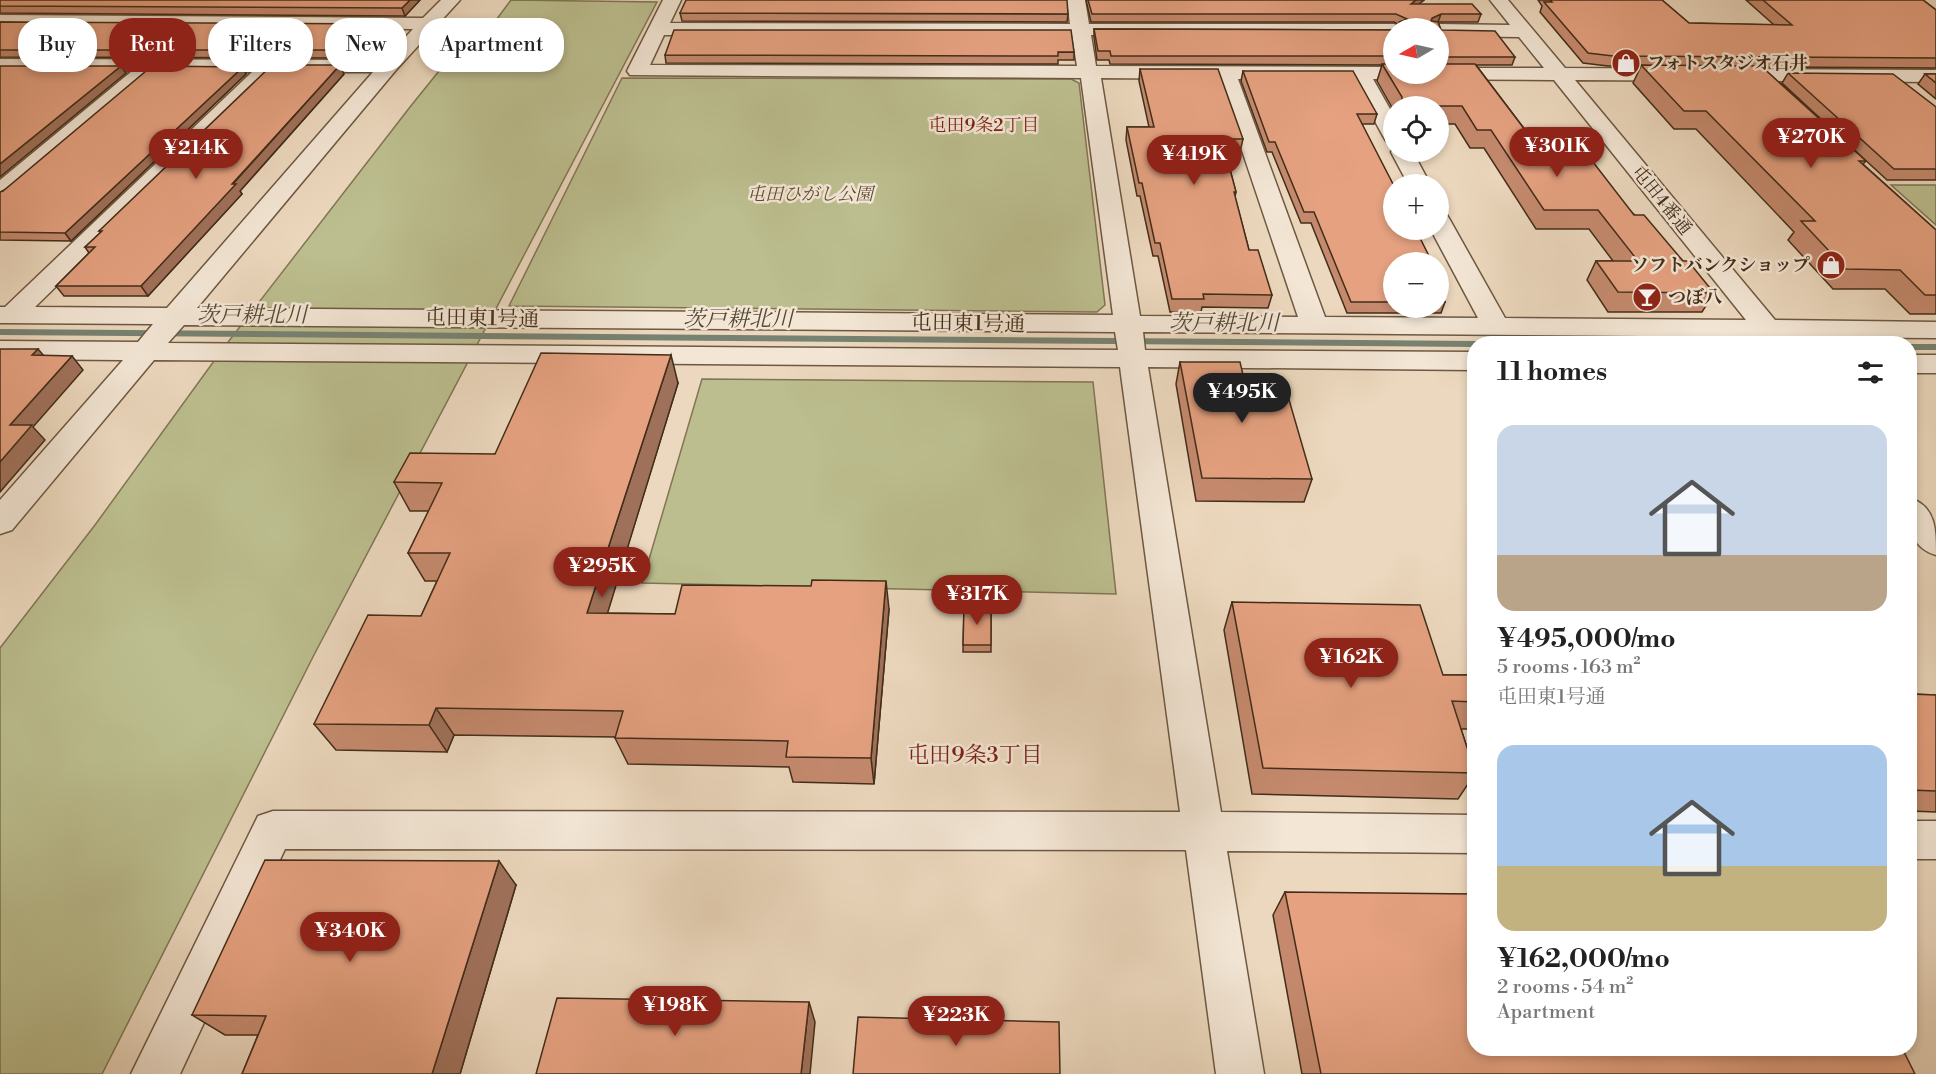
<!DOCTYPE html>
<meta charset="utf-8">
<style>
:root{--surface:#fff;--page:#f2f2f2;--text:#222;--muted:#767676;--accent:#8f2418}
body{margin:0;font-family:"Libre Bodoni","Noto Serif JP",serif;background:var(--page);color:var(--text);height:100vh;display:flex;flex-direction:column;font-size:22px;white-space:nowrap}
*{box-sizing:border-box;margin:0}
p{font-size:20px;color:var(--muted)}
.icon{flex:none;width:33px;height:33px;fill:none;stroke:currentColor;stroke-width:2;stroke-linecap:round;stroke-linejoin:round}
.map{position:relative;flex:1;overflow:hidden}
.panel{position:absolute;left:1467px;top:336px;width:450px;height:720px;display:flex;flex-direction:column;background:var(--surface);border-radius:24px;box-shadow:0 3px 9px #0003}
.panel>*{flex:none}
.top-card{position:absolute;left:18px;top:18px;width:570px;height:54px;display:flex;gap:12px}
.needle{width:39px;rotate:261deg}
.tools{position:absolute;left:1383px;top:18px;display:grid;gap:12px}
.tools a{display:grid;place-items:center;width:66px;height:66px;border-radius:50%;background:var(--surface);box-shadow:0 3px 9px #0003;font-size:30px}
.price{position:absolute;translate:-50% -51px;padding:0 14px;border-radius:21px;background:var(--accent);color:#fff;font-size:20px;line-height:39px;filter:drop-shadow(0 2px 3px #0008)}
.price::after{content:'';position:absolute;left:50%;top:36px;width:18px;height:14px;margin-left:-9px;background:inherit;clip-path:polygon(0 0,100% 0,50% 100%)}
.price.on{background:#222;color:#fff}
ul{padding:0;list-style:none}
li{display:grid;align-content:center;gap:12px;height:318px;padding:0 30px}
li span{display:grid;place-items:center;height:186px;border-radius:18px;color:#555}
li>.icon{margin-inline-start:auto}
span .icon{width:108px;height:108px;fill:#fffc;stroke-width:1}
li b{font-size:26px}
h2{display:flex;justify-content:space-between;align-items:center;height:72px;padding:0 30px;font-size:26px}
.pill{padding:0 21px;border-radius:24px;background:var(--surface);box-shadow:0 3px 9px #0003;font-size:21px;line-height:54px}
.pill.on{background:var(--accent);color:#fff}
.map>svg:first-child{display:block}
.green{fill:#bcbe8f;stroke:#807654;stroke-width:1.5}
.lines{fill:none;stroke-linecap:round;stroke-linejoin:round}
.stream{fill:#778272;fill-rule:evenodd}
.minor-casing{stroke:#6d5842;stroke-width:3}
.minor{fill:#f3e6d5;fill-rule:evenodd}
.wall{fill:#c58a6e;stroke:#432d19;stroke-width:1.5}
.shaded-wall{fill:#a0715a;stroke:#432d19;stroke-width:1.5}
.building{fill:#e5a180;stroke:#432d19;stroke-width:1.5}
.labels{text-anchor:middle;stroke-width:5;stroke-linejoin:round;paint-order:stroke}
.far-poi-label{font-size:18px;font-weight:bold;fill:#432d19;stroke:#f3e6d5;text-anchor:start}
.far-neighbourhood-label{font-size:18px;fill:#7a1f14;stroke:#f3e6d5}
.far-park-label{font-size:18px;font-style:italic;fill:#5b4a31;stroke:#f3e6d5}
.far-street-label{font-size:18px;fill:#432d19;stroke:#f3e6d5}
.street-label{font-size:21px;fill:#432d19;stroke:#f3e6d5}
.water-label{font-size:22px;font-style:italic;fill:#544937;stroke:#f3e6d5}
.neighbourhood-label{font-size:22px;fill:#7a1f14;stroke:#f3e6d5}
</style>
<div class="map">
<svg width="1936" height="1074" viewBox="0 0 1936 1074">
<rect width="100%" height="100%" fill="#ecd8be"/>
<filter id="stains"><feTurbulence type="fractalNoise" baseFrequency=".00333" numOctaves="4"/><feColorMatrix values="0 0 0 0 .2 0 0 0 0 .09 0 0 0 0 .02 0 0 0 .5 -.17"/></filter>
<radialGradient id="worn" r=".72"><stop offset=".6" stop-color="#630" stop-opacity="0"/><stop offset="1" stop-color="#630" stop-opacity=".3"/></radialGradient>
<path class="green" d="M511,0L657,2L315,653L102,1074H0V648L95,525L222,350L410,107L464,40L485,35Z
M622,78L1071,79L1079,83L1105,305L1097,312L509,306Z
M1891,185H1936V225Z
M702,379L1093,382L1116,594L642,583Z"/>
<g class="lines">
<path class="stream" d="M0,329L1475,341L1479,344H1474V347L0,335Z
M1910,344H1936V350H1910Z"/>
<g class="minor-casing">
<path id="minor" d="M441,0H460L396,70L197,308L1113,315L1081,78L630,75L627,71L663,0H681L670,23L1070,24L1067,0H1085L1089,24H1394L1402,28H1394V36L1091,35L1096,66L1394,67V74H1438V68H1544L1519,37L1438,36V28H1430L1438,24L1510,25L1490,0H1508L1565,68L1936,70V82L1575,80L1775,320L1936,322V338L1788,337L1785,344H1765L1760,337L1143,332L1145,350L1474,352V370L1148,367L1221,812L1474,815V853L1227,851L1264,1074H1216L1186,850L285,849L180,1074H131L258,816L273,811L1180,812L1120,367L154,360L12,530L0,534V500L123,360L0,359V341L138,342L153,324L0,323V307H5L252,72L156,71L8,197L0,199V180L132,71H0V59L384,60L413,29L0,27V15L423,18ZM664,35H1072L1077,66L650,65ZM275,72H373L167,308L35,307ZM1101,78L1218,79L1298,317L1140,316ZM1238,79H1352L1383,136L1386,141L1394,142V116L1373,79L1554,80L1746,320L1505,318L1450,220L1447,215L1438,213V230H1431L1478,318L1325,317ZM184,325L1115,332L1118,350L168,343Z
M1394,148V152H1413L1430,184H1408L1391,152Z
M1910,355H1936V373H1910Z
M1910,498C1936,507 1936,529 1936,555C1909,547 1907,522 1910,498Z
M1910,821H1936V859H1910Z"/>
</g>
<use href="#minor" class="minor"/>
</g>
<path class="wall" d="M0,0H420L405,16L0,13Z
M1086,0H1424L1419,4L1481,14L1478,22H1438L1441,30L1515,57L1512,65H1476L1535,143L1579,162L1683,261L1714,293L1702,312H1608L1587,280L1596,261H1613L1589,229H1536L1484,148H1470L1455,124H1438V106H1394V111L1377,81L1382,65L1110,64L1109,60H1097L1094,37V29L1394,30V74H1438L1398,24L1394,22H1091Z
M1538,0H1662L1689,23L1774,25L1746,0H1923L1936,10V68L1762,67L1866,161L1863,164L1936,230V314H1910L1885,289H1833L1788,240L1794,232L1696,129H1674L1633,83L1641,66H1608L1583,63L1540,12L1542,6Z
M680,13L1068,14L1067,22L682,21Z
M0,22L390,31L381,40H373L358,58L0,57Z
M1074,52V60H1058V64L666,63L665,55Z
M243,67L246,74L71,241L0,240V192Z
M1140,69L1243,139L1240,152L1225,151L1236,192L1235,197L1249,250L1272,295L1268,308L1202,307L1201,312H1170L1158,256H1153L1140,196H1137L1126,140L1127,127H1149L1139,81Z
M1243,71L1377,114L1374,124H1362L1394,262V308H1438V287L1445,302L1441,313H1347L1311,223H1301L1272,152H1267L1241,81Z
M1788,73L1936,107V180H1887L1782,83Z
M344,74L240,191L242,194L148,296H64L56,286L89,253L85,247L100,233L99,231Z
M1925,74H1936V99L1918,84Z
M1180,362L1244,379L1312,479L1304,502L1196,501L1176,384Z
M678,383L607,613L675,614L889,609L874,784L793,782L789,767L628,764L615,738L616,737L454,735L447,752L336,750L314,724L421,616L437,581H425L408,553L429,511H410L394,482L495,454Z
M1474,391V415L1469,403Z
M1232,602L1443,675H1474V727L1473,729H1461L1474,769V775L1458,799L1252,794L1224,630Z
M964,606L991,607V652H963Z
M1910,694L1936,695V812L1910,811Z
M516,885L460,1074H242L258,1035H225L192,1015Z
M1285,892L1915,1074H1302L1273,915Z"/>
<path class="shaded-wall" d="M410,0H420L405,16L402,8Z
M1416,0H1424L1409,12L1411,4Z
M1441,14L1438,22L1429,26L1432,18Z
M387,24L390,31L381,40L378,33Z
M370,33L373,40L358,58L355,50Z
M340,65L344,74L240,191L242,194L148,296L141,286Z
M121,66L126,73L0,177V164Z
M243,67L246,74L71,241L65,233Z
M38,349L50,363L32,355Z
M671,355L678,383L599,641L587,613Z
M72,356L83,370L33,427L45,440L0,492V462L10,425Z
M886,581L889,609L874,784L871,758Z
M436,708L454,735L447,752L429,725Z
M499,861L516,885L460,1074H432Z
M809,1002L815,1022L810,1074H801Z"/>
<path class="building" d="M0,0H410L402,8L0,6Z
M686,0H1067L1068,14L680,13Z
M1088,0H1416L1411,4H1472L1481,14H1441L1432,18L1431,21L1438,22L1441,30L1495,31L1515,57H1441L1438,63V28H1397L1399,22L1407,19L1396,14H1092Z
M1550,0H1662L1689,23L1792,25L1763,0H1923L1936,10V58L1613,56L1588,53L1544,2H1552Z
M0,22L387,24L378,33H370L355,50H0Z
M1094,29L1394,30V56H1111L1110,51H1098Z
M674,30H1071L1074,52H1058V56L665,55Z
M1382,64H1394V74H1438V64H1475L1535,143H1565L1579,162H1593L1634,215H1644L1683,261H1688L1714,293L1618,292L1596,261H1638L1598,210H1544L1491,130H1477L1462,106H1402V97Z
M272,65H340L232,184H236L141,286H56L95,247H85L102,231H99Z
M1641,65L1761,66L1866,161H1859L1936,230V295H1925L1900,270L1846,269L1801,221H1815L1706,111H1684Z
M0,66H121L0,164Z
M152,66L243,67L65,233L0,232V192L3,191Z
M1140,69H1218L1243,139H1222L1236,192H1234L1249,250H1258L1272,295L1203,294L1204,299H1172L1160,243H1155L1142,183H1139L1127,127H1154Z
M1243,71H1353L1377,114H1357L1394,186V230H1416L1432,262H1394V302H1351L1314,212H1304L1275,142H1269Z
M1788,73L1893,74L1936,107V169H1894Z
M1925,74H1936V83Z
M1438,287L1445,302H1438Z
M0,349H38L32,355L72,356L10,425H32L0,462Z
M541,353L671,355L587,613L675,614L682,585L811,586L812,580L886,581L871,758L786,757L788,741L615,738L623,711L436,708L429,725L314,724L368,615L421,616L450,553H408L442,483L394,482L410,453L495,454Z
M1180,362H1240L1244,379H1283L1312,479L1202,478Z
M1232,602L1420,605L1443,675H1474V702L1452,701L1474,769V773L1263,768Z
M964,606L991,607V645H963Z
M1910,694L1936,695V791L1910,790Z
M265,860L499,861L432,1074H242L266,1016L192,1015Z
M1285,892L1474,894V1048H1902L1915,1074H1321Z
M557,998L809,1002L801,1074H536Z
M858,1017L1059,1022L1060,1074H853Z"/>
<defs>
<g id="shop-disc" transform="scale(1.5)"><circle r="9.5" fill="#8f2418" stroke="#f3e6d5"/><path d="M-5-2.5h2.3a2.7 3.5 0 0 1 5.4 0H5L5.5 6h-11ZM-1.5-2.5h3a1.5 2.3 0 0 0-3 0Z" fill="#fff"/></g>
<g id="bar-disc" transform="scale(1.5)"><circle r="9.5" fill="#8f2418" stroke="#f3e6d5"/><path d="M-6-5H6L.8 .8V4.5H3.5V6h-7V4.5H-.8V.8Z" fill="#fff"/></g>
</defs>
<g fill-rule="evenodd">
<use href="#shop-disc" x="1626" y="63"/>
<use href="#shop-disc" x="1831" y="265"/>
<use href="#bar-disc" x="1647" y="297"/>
</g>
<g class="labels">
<g class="far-poi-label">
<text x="1647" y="69">フォトスタジオ石井</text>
<text x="1810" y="271" text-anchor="end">ソフトバンクショップ</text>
<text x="1668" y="303">つぼ八</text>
</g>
<g class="far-neighbourhood-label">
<text x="984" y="131">屯田9条2丁目</text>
</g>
<g class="far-park-label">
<text x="810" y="200">屯田ひがし公園</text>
</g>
<g class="far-street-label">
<text transform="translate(1662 200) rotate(51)" y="6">屯田4番通</text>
</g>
<g class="street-label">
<text transform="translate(482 318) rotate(1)" y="7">屯田東1号通</text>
<text transform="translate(968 323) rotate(1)" y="7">屯田東1号通</text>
</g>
<g class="water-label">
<text x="252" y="322">茨戸耕北川</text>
<text x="738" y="326">茨戸耕北川</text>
<text x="1224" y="330">茨戸耕北川</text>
</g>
<g class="neighbourhood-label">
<text x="975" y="762">屯田9条3丁目</text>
</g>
</g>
<rect width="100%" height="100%" filter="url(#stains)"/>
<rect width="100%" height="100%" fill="url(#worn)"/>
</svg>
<div class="tools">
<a><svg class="needle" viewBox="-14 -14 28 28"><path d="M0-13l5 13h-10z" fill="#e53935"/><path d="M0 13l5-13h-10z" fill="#767676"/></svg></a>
<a><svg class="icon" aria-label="locate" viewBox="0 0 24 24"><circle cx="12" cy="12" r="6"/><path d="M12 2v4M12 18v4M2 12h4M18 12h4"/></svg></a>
<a>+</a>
<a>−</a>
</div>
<b class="price" style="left:1811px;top:169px">¥270K</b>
<b class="price" style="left:1557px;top:178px">¥301K</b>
<b class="price" style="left:196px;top:180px">¥214K</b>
<b class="price" style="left:1194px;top:186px">¥419K</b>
<b class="price on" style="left:1242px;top:424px">¥495K</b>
<b class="price" style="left:602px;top:598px">¥295K</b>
<b class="price" style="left:977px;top:626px">¥317K</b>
<b class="price" style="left:1351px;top:689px">¥162K</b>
<b class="price" style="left:350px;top:963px">¥340K</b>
<b class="price" style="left:675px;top:1037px">¥198K</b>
<b class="price" style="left:956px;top:1047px">¥223K</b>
<div class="top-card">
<a class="pill">Buy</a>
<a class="pill on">Rent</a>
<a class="pill">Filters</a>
<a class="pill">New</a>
<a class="pill">Apartment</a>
</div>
<section class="panel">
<h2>11 homes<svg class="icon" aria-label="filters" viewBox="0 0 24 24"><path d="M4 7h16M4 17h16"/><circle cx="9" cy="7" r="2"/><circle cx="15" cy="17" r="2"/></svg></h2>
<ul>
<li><span style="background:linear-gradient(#c9d6e8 70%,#b9a48a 0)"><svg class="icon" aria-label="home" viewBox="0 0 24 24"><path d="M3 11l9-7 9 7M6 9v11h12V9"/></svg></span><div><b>¥495,000/mo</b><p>5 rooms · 163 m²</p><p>屯田東1号通</p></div></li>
<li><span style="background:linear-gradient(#a9c7e8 65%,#c2b280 0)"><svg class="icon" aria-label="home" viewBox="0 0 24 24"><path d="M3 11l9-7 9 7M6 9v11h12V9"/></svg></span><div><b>¥162,000/mo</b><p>2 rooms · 54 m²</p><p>Apartment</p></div></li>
</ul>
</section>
</div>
